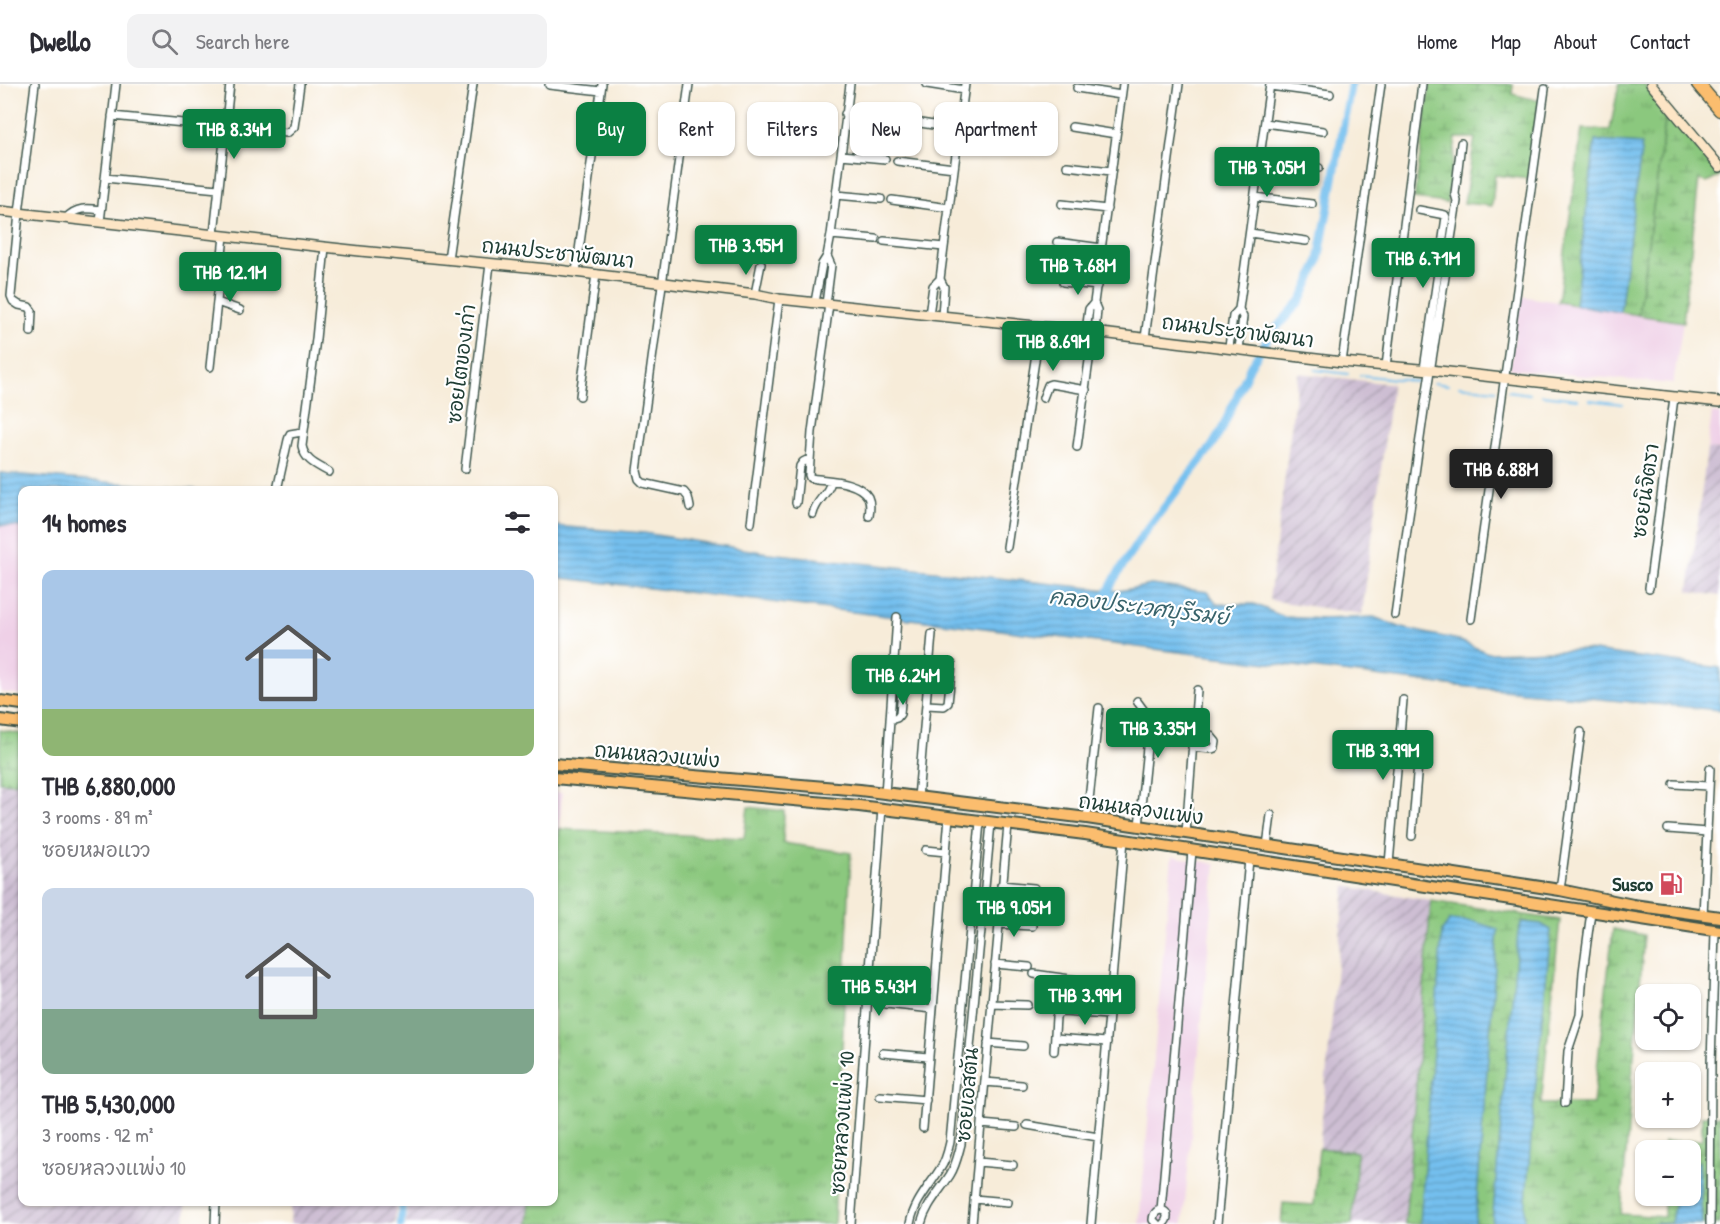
<!DOCTYPE html>
<meta charset="utf-8">
<style>
:root{--surface:#fff;--page:#f2f2f3;--text:#2b2b33;--muted:#7c7c81;--line:#e1e1e2;--accent:#0b8043}
body{margin:0;font-family:"Patrick Hand","Playpen Sans Thai",sans-serif;background:var(--page);color:var(--text);height:100vh;display:flex;flex-direction:column;font-size:22px;white-space:nowrap}
*{box-sizing:border-box;margin:0}
p{font-size:20px;color:var(--muted)}
.icon{flex:none;width:33px;height:33px;fill:none;stroke:currentColor;stroke-width:2;stroke-linecap:round;stroke-linejoin:round}
.map{position:relative;flex:1;overflow:hidden}
.sheet{position:absolute;left:18px;top:402px;width:540px;height:720px;display:flex;flex-direction:column;background:var(--surface);border-radius:12px;box-shadow:0 2px 4px #0004}
.sheet>*{flex:none}
.top-card{position:absolute;left:576px;top:18px;width:570px;height:54px;display:flex;gap:12px}
.buttons{position:absolute;left:1635px;top:900px;display:grid;gap:12px}
.buttons a{display:grid;place-items:center;width:66px;height:66px;border-radius:12px;background:var(--surface);box-shadow:0 2px 4px #0004;font-size:30px}
.price{position:absolute;translate:-50% -51px;padding:0 14px;border-radius:6px;background:var(--accent);color:#fff;font-size:20px;line-height:39px;filter:drop-shadow(0 2px 3px #0008)}
.price::after{content:'';position:absolute;left:50%;top:36px;width:18px;height:14px;margin-left:-9px;background:inherit;clip-path:polygon(0 0,100% 0,50% 100%)}
.price.current{background:#222;color:#fff}
ul{padding:0;list-style:none}
li{display:grid;align-content:center;gap:12px;height:318px;padding:0 24px}
li span{display:grid;place-items:center;height:186px;border-radius:12px;color:#555}
li>.icon{margin-inline-start:auto}
span .icon{width:108px;height:108px;fill:#fffc;stroke-width:1}
li b{font-size:26px}
h2{display:flex;justify-content:space-between;align-items:center;height:72px;padding:0 24px;font-size:26px}
.pill{padding:0 21px;border-radius:12px;background:var(--surface);box-shadow:0 2px 4px #0004;font-size:21px;line-height:54px}
.pill.current{background:var(--accent);color:#fff}
header{display:flex;align-items:center;gap:36px;box-sizing:border-box;height:84px;padding:0 30px;background:var(--surface);border-bottom:2px solid var(--line)}
header strong{font-size:28px}
nav{display:flex;gap:33px;margin-inline-start:auto;font-size:21px}
.search{width:420px;height:54px;background:var(--page);display:flex;align-items:center;gap:15px;box-sizing:border-box;padding:0 21px;border-radius:12px;color:var(--muted);font-size:22px}
.map>svg:first-child{display:block}
.built{fill:#efd0e7}
.industrial{fill:url(#industrial-furrows)}
.grass{fill:url(#grass-tufts);stroke:#558259;stroke-width:1.5}
.wetland{fill:url(#wetland-marsh);stroke:#558259;stroke-width:1.5}
.water{fill:url(#water-rules);stroke:#4a7e92;stroke-width:1.5}
.lines{fill:none;stroke-linecap:round;stroke-linejoin:round}
.stream{stroke:#75c0ef;stroke-width:2}
.canal{stroke:#75c0ef;stroke-width:8}
.street-casing{stroke:#3f574d;stroke-width:10}
.secondary-casing{stroke:#3f574d;stroke-width:12}
.primary-casing{stroke:#3f574d;stroke-width:14}
.highway-casing{stroke:#3f574d;stroke-width:15}
.street{stroke:#fff;stroke-width:7}
.secondary{stroke:#fde5c5;stroke-width:9}
.primary{stroke:#fbbd6e;stroke-width:10}
.highway{stroke:#fbbd6e;stroke-width:12}
.labels{text-anchor:middle;stroke-width:4.5;stroke-linejoin:round;paint-order:stroke}
.street-label{font-size:20px;fill:#1f3d34;stroke:#fff}
.poi-label{font-size:20px;font-weight:bold;fill:#1f3d34;stroke:#fff;text-anchor:end}
.water-label{font-size:21px;font-style:italic;fill:#39646c;stroke:#fff}
</style>
<header>
<strong>Dwello</strong>
<div class="search"><svg class="icon" aria-label="search" viewBox="0 0 24 24"><circle cx="10" cy="10" r="6"/><path d="M15 15l6 6"/></svg>Search here</div>
<nav><a>Home</a><a>Map</a><a>About</a><a>Contact</a></nav>
</header>
<div class="map">
<svg width="1720" height="1140" viewBox="0 0 1720 1140">
<defs>
<pattern id="industrial-furrows" width="10" height="10" patternUnits="userSpaceOnUse" patternTransform="scale(1.5)"><rect width="10" height="10" fill="#cdbed3"/><path d="M-1 1l2-2M0 10L10 0M9 11l2-2" fill="none" stroke="#a69cac"/></pattern>
<pattern id="grass-tufts" width="24" height="20" patternUnits="userSpaceOnUse" patternTransform="scale(1.5)"><rect width="24" height="20" fill="#8bc87e"/><path d="M3 7l-1-3M5 7V3M7 7l1-3M15 17l-1-3M17 17v-4M19 17l1-3" fill="none" stroke="#71a468"/></pattern>
<pattern id="wetland-marsh" width="20" height="14" patternUnits="userSpaceOnUse" patternTransform="scale(1.5)"><rect width="20" height="14" fill="#8bc87e"/><path d="M1 5h8M5 5V1M11 12h8M15 12V8" fill="none" stroke="#71a468"/></pattern>
<pattern id="water-rules" width="6" height="5" patternUnits="userSpaceOnUse" patternTransform="scale(1.5)"><rect width="6" height="5" fill="#75c0ef"/><path d="M0 2.5h6" fill="none" stroke="#5f9dc2"/></pattern>
</defs>
<rect width="100%" height="100%" fill="#fff"/>
<filter id="ink" filterUnits="userSpaceOnUse"><feTurbulence type="fractalNoise" baseFrequency=".0167" numOctaves="2"/><feDisplacementMap in="SourceGraphic" scale="12" xChannelSelector="R" yChannelSelector="G"/><feConvolveMatrix kernelMatrix="1 2 1 2 8 2 1 2 1" color-interpolation-filters="sRGB"/></filter>
<filter id="wash" filterUnits="userSpaceOnUse"><feTurbulence type="fractalNoise" baseFrequency=".008" numOctaves="4" result="noise"/><feDisplacementMap in="SourceGraphic" scale="24" xChannelSelector="R" yChannelSelector="G"/><feGaussianBlur stdDeviation="1.35" result="paint"/><feColorMatrix in="noise" values="0 0 0 0 0 0 0 0 0 0 0 0 0 0 0 0 0 1.4 0 .05"/><feComposite in="paint" operator="in"/></filter>
<g filter="url(#wash)">
<rect width="100%" height="100%" fill="#f7ecd9"/>
<path class="built" d="M1520,212L1683,238L1673,300L1510,285Z
M1712,329L1720,330V366L1707,365Z
M0,441L22,443V611L0,608Z
M554,708L562,709L554,814Z
M1172,772L1216,780L1183,1140H1139Z"/>
<path class="industrial" d="M1298,289L1392,300L1362,530L1269,516Z
M1707,365L1720,366V512L1689,507Z
M22,650V1118H186L185,1140H0V698L16,699Z
M1345,802L1431,817L1405,1140H1352L1357,1068L1319,1064Z
M291,1118H396L395,1140H290Z
M407,1118H530L528,1140H406Z"/>
<path class="grass" d="M1619,0H1644L1667,30L1665,39L1638,231L1620,228L1641,60L1595,57L1575,221L1558,218L1582,45L1610,46Z
M748,723L784,727L783,759L851,769L834,1140H528L530,1118H554V814L559,745L744,754Z"/>
<path class="wetland" d="M1430,0H1513L1512,10L1540,17L1534,72L1529,95L1495,91L1492,122L1464,119L1475,54H1456L1447,119L1414,115Z
M1667,30L1720,91V92L1707,99L1699,95L1683,238L1638,231L1665,39Z
M0,646L22,650L16,699L0,698Z
M1431,817L1560,836L1541,1020H1593L1613,845L1644,851L1621,1130L1664,1133V1112H1690V1066H1664V1058L1702,1056V1032H1720V1140H1405Z
M1319,1064L1357,1068L1352,1140H1281L1283,1119L1314,1121Z"/>
<path class="water" d="M1595,57L1642,60L1620,228L1575,221Z
M0,389L200,406H22V443L0,441Z
M554,442L644,449L768,469L1118,507L1151,501L1208,508L1217,520H1254L1284,533L1324,535L1374,533L1402,544L1458,556L1488,569L1586,566L1720,584V626L1448,601L763,517L554,493Z
M1450,836L1475,838L1498,845L1475,1140H1420L1442,847Z
M1522,838L1541,840L1551,846L1534,1018L1524,1140H1492L1518,849Z
M1699,1077L1702,1140H1653L1671,1139L1676,1112H1690L1691,1082Z"/>
<g class="lines">
<path class="stream" d="M1315,286L1348,290
M1360,291L1422,298
M1434,299L1448,301
M1459,302L1496,306
M1508,307L1530,310
M1542,311L1578,315
M1590,316L1623,320"/>
<path class="canal" d="M1105,513L1115,494L1141,453L1212,362L1222,345L1251,281L1270,251L1302,215L1318,179L1351,0
M401,1140L402,1118"/>
</g>
</g>
<g filter="url(#ink)">
<g class="lines">
<g class="street-casing">
<path id="street" d="M689,0L637,387L639,395L643,399L684,408L688,413L690,423
M927,0L964,6
M549,1L601,7
M1270,2L1330,10
M1077,4L1121,11
M845,30L892,35
M112,32L287,49L294,43L300,0
M901,36L959,45
M1265,39L1323,47
M1072,43L1116,50
M841,71L885,75
M1260,75L1319,84
M897,77L954,84
M1067,82L1111,87
M105,94L218,105
M836,111L881,115
M1254,113L1312,120
M892,116L949,124
M1062,120L1107,125
M1419,126L1445,131L1446,133L1424,285
M66,134C77,123 86,124 101,126
M100,138L116,0
M1250,149L1306,157
M214,150L230,0
M831,151L876,155
M884,157L944,163
M1057,158L1102,164
M325,163L316,255L302,362C305,377 317,381 329,388
M448,175L473,0
M576,188L602,0
M1063,198L1097,202
M755,210L761,180
M217,218L240,226
M815,218L822,180L827,172L831,151L850,0
M826,220L831,181L827,172
M829,220L812,348L809,391L810,394C827,397 858,396 868,413C871,419 870,426 869,432
M929,231L933,202L940,195
M942,232L944,203L940,195L965,0
M1086,247L1089,225L1094,219
M31,248L32,227L29,223L19,221L13,217L11,212L19,129L35,0
M1095,248L1097,226L1094,219L1123,0
M1145,254L1179,0
M1229,263L1233,232L1239,225
M1239,265L1243,233L1239,225L1270,0
M1342,278L1381,0
M1386,282L1422,0
M210,283L224,152
M580,312L596,190
M1043,314L1048,301L1051,300L1086,306
M1077,363L1093,248
M465,385L490,180
M277,406L288,356L290,350L302,348
M796,419L800,382L803,378L809,375
M813,430C816,416 827,412 831,398
M751,439L779,215
M1007,463L1040,243
M1649,504L1674,314
M1395,531L1424,326L1457,117L1455,110L1461,59
M1471,535L1545,5
M1137,617L1145,628L1149,644L1139,742
M927,621L944,622L948,619L952,580
M890,636L897,634L900,630L903,595
M1399,657L1418,662L1419,667L1412,752
M1192,663L1212,665L1215,664L1216,658L1211,652L1193,651
M1674,700L1708,702
M885,710L897,533
M918,714L932,550
M1087,734L1099,624
M1668,745L1707,748
M1186,749L1197,606
M1267,762L1271,731
M926,766L946,768
M1389,780L1403,616
M1001,801L1034,804
M1560,806L1581,648
M1703,831L1710,685
M998,840L1032,842
M995,880L1029,883
M1034,890L1112,901
M886,920L933,925
M991,920L1027,921
M1055,954L1107,958
M988,959L1023,962
M1054,967L1056,933L1059,929L1063,928L1109,931
M883,969L928,973
M985,998L1022,1001
M880,1012L926,1016
M1565,1019L1568,967L1580,931L1583,888L1591,828
M981,1040L1016,1043
M1027,1041L1098,1053
M923,1044L949,733
M978,1078L1013,1081
M974,1115L1008,1118
M1161,1126L1192,767
M215,1140L216,1118
M851,1140L882,724
M910,1140C914,1118 929,1103 940,1085C946,1077 948,1067 950,1058L980,738
M921,1140C926,1121 939,1108 950,1091C956,1082 958,1071 961,1060L991,739
M972,1140L1008,741
M1091,1140L1124,756
M1157,1140L1153,1136C1154,1118 1176,1128 1163,1140
M1217,1140L1249,775
M1710,1140L1711,980L1715,847"/>
</g>
<g class="secondary-casing">
<path id="secondary" d="M1651,0L1720,83
M0,127L360,167L558,186L755,210L779,215L1093,248L1342,278L1430,286L1720,318"/>
</g>
<g class="primary-casing">
<path id="primary" d="M0,617L22,620
M0,636L22,639
M554,680L860,706L1087,734L1560,806L1633,821L1720,833
M554,694L859,722L1085,750L1720,847"/>
</g>
<g class="highway-casing">
<path id="highway" d="M1698,0L1720,26"/>
</g>
<use href="#street" class="street"/>
<use href="#secondary" class="secondary"/>
<use href="#primary" class="primary"/>
<use href="#highway" class="highway"/>
</g>
</g>
<defs>
<g id="fuel-bare" transform="scale(1.8)"><path d="M-5.5-6h7V0h2V4h1.3V-2.5L3-4.5l.8-.8L6-3V5H2.5V1h-1V6h-7ZM-4.2-4.7v3.2H.2V-4.7Z" fill="#d1495b" stroke="#fff" stroke-width="2.5" paint-order="stroke"/></g>
</defs>
<g fill-rule="evenodd">
<use href="#fuel-bare" x="1671" y="800"/>
</g>
<g class="labels">
<g class="street-label">
<text transform="translate(558 169) rotate(6)" y="7">ถนนประชาพัฒนา</text>
<text transform="translate(1238 247) rotate(7)" y="7">ถนนประชาพัฒนา</text>
<text transform="translate(461 280) rotate(-83)" y="7">ซอยโตของเก่า</text>
<text transform="translate(1645 407) rotate(-82)" y="7">ซอยนิจิตรา</text>
<text transform="translate(657 671) rotate(5)" y="7">ถนนหลวงแพ่ง</text>
<text transform="translate(1141 725) rotate(8)" y="7">ถนนหลวงแพ่ง</text>
<text transform="translate(967 1011) rotate(-85)" y="7">ซอยเอสตัน</text>
<text transform="translate(842 1039) rotate(-86)" y="7">ซอยหลวงแพ่ง 10</text>
</g>
<g class="poi-label">
<text x="1653" y="807">Susco</text>
</g>
<g class="water-label">
<text transform="translate(1139 523) rotate(7)" y="7">คลองประเวศบุรีรมย์</text>
</g>
</g>
</svg>
<div class="buttons">
<a><svg class="icon" aria-label="locate" viewBox="0 0 24 24"><circle cx="12" cy="12" r="6"/><path d="M12 2v4M12 18v4M2 12h4M18 12h4"/></svg></a>
<a>+</a>
<a>−</a>
</div>
<b class="price" style="left:234px;top:76px">THB 8.34M</b>
<b class="price" style="left:1267px;top:114px">THB 7.05M</b>
<b class="price" style="left:746px;top:192px">THB 3.95M</b>
<b class="price" style="left:1423px;top:205px">THB 6.71M</b>
<b class="price" style="left:1078px;top:212px">THB 7.68M</b>
<b class="price" style="left:230px;top:219px">THB 12.1M</b>
<b class="price" style="left:1053px;top:288px">THB 8.69M</b>
<b class="price current" style="left:1501px;top:416px">THB 6.88M</b>
<b class="price" style="left:903px;top:622px">THB 6.24M</b>
<b class="price" style="left:1158px;top:675px">THB 3.35M</b>
<b class="price" style="left:1383px;top:697px">THB 3.99M</b>
<b class="price" style="left:1014px;top:854px">THB 9.05M</b>
<b class="price" style="left:879px;top:933px">THB 5.43M</b>
<b class="price" style="left:1085px;top:942px">THB 3.99M</b>
<div class="top-card">
<a class="pill current">Buy</a>
<a class="pill">Rent</a>
<a class="pill">Filters</a>
<a class="pill">New</a>
<a class="pill">Apartment</a>
</div>
<section class="sheet">
<h2>14 homes<svg class="icon" aria-label="filters" viewBox="0 0 24 24"><path d="M4 7h16M4 17h16"/><circle cx="9" cy="7" r="2"/><circle cx="15" cy="17" r="2"/></svg></h2>
<ul>
<li><span style="background:linear-gradient(#a9c7e8 75%,#8fb573 0)"><svg class="icon" aria-label="home" viewBox="0 0 24 24"><path d="M3 11l9-7 9 7M6 9v11h12V9"/></svg></span><div><b>THB 6,880,000</b><p>3 rooms · 89 m²</p><p>ซอยหมอแวว</p></div></li>
<li><span style="background:linear-gradient(#c9d6e8 65%,#7fa58c 0)"><svg class="icon" aria-label="home" viewBox="0 0 24 24"><path d="M3 11l9-7 9 7M6 9v11h12V9"/></svg></span><div><b>THB 5,430,000</b><p>3 rooms · 92 m²</p><p>ซอยหลวงแพ่ง 10</p></div></li>
</ul>
</section>
</div>
